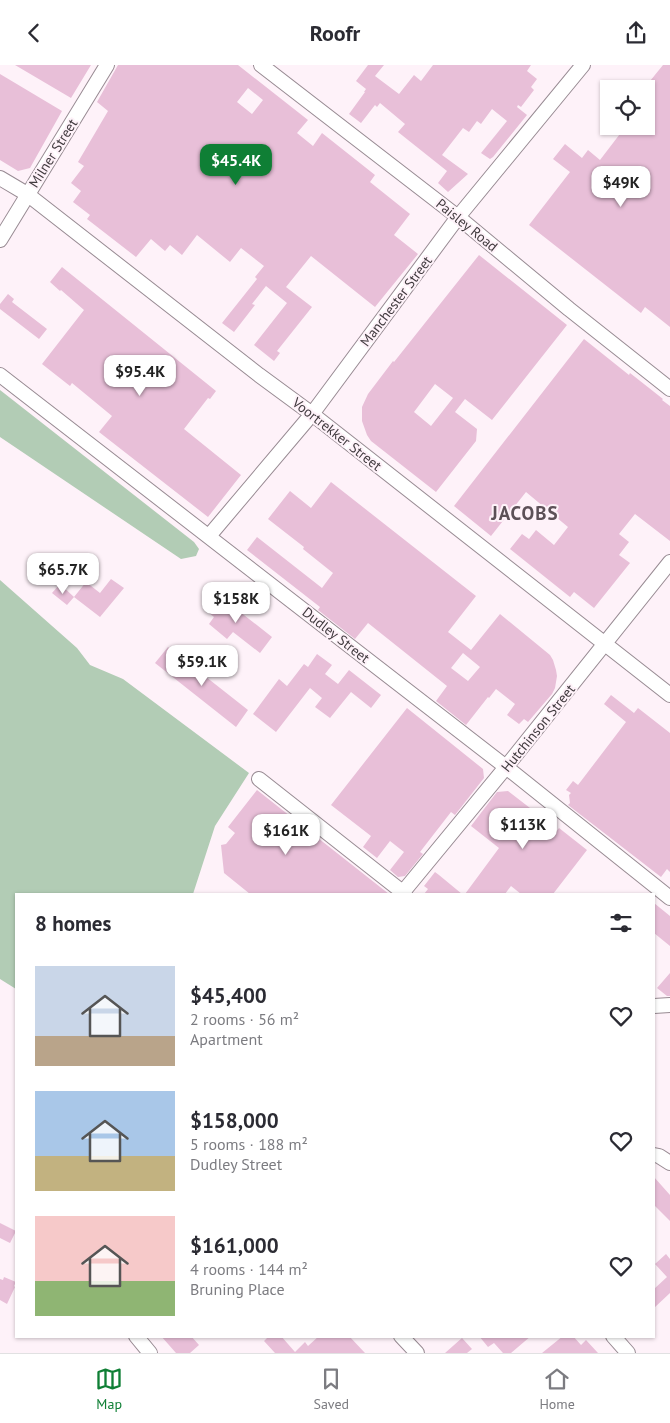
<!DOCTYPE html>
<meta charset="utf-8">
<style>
:root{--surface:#fff;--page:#f2f2f3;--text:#2b2b33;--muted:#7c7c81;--line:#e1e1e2;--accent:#0f7f35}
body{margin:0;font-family:"PT Sans",sans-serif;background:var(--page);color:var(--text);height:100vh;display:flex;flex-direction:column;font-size:19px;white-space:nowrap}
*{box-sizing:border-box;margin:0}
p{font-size:16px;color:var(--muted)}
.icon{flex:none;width:28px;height:28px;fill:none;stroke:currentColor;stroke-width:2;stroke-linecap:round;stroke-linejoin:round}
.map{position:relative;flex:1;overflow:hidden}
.side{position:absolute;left:15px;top:828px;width:640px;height:445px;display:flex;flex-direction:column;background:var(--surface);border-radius:0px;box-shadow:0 1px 4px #0004}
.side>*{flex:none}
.buttons{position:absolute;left:600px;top:15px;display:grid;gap:10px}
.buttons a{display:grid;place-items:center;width:55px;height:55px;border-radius:0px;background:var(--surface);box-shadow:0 1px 4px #0004;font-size:25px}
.price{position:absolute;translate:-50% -42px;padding:0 11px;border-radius:10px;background:#fff;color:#222;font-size:16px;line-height:32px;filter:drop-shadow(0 1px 2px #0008)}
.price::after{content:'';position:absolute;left:50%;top:30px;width:15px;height:11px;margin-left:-8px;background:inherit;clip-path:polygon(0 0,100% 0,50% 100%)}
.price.active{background:var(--accent);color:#fff}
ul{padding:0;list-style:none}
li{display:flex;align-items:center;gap:15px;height:125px;padding:0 20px}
li span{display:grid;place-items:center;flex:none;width:140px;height:100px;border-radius:0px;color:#555}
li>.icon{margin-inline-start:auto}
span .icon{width:60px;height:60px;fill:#fffc;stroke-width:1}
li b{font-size:21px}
h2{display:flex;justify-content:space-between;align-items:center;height:60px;padding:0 20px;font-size:21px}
header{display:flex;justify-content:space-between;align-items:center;height:65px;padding:0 20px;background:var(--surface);font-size:22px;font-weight:800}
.tab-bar{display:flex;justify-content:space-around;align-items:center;height:70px;border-top:1px solid var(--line);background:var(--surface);font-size:14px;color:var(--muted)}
.tab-bar a{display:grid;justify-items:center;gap:2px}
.tab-bar .active{color:var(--accent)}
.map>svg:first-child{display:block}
.green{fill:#b2ccb5}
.building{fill:#e8bfd8;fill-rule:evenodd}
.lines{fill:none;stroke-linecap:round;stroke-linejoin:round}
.minor-casing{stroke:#988b93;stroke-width:16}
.minor{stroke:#fff;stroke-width:14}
.labels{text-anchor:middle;stroke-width:4;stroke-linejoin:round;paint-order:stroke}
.street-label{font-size:14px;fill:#403a3e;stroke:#fef2f9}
.district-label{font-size:19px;font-weight:bold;letter-spacing:1px;fill:#5c5057;stroke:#fef2f9}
</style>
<header><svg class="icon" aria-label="back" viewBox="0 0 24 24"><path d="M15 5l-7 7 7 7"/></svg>Roofr<svg class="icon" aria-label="share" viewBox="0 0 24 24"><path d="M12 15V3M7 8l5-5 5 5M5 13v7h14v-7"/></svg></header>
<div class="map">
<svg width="670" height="1288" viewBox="0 0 670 1288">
<rect width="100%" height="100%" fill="#fef2f9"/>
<path class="green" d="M0,325L194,477L199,484L196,491L181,494L0,372Z
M0,515L77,583L90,600L123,614L249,708L215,761L193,829H16V924L0,914Z"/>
<path class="building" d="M15,0H91L71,33Z
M118,0H238L308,55L297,68L313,81L322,68L375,110L370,117L410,149L394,170L418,189L375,242L311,191L286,222L312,242L277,286L280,288L274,296L254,280L287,238L266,221L252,239L255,240L234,267L222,258L257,214L255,212L264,201L241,183L230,197L197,170L182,190L170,180L165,186L151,174L136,192L87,154L90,150L73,137L81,126L71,118L84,101L78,97L108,46L97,37ZM248,23L263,35L252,49L237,37Z
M368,0H384L375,11L399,29L414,10L421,16L433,0H531L527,6L537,14L531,22L534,25L521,42L518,40L517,42L527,50L493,92L490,94L481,88L507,56L492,44L481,59L477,56L469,67L463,63L442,90L468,109L448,127L438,118L447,106L398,67L405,59L380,38L377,42L375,40L361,58L349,49L365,27H364L366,24L356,16Z
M663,0H670V262L645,242L641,248L529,160L570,107L553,94L565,79L582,93L588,85L600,95L626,61H646V21Z
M0,9L62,46L30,103L18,106L0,95Z
M479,190L567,260L492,355L465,334L455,347L477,364L476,376L436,427L371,376L367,370L362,356V342L368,329L393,296L394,297ZM435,319L453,333L431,361L414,347Z
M62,202L216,326L210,334L208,333L184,364L241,410L208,452L99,367L112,351L72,318L70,321L42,299L84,245L61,225L60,226L50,217Z
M8,229L14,234L12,237L47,264L39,274L0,244V239Z
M584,274L629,310L630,308L663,334L662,335L670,341V476L635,449L619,469L629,477L619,490L630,498L594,543L574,527L570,532L510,484L522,469L529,474L536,465L554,480L568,462L526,427L491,471L454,441Z
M331,417L476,531L448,567L471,585L500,549L550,590L553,595L556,605L557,611L555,623L552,629L528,657L524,654L519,659L507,650L515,639L496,624L489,633L488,632L466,660L436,636L447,621L368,558L355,574L318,545L320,542L247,485L257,472L322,523L333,508L303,484L304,482L268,454L290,426L311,443ZM463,588L480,602L468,616L451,603Z
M111,514L124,523L100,552L74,532L86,517L100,528Z
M60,519L74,532L67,540L52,528Z
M216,528L272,572L260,588L233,567L227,574L209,559L214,552L204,544Z
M168,582L248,645L236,662L155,598Z
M317,589L332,600L325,609L338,619L349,605L381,630L371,643L351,627L330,653L315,642L322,633L310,623L276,667L253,649L279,614L287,621L304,599L308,602Z
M611,630L634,648L638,643L670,668V807L667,804L661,812L568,740L570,738L569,730L571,728L566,725L573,716L578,720L626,657L604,639Z
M407,643L483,704L484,713L455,750L451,747L420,787L423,789L405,811L398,812L390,805L404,787L390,776L377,793L363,782L371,771L331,740Z
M257,725L389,829H250L224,808L221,780L226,779L235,768L228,762Z
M508,726L530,743L527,746L555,768L559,763L587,785L553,829H521L511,821L505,829H465L499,783L471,761L497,727Z
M435,807L439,810L462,829H424L428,824L424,821Z
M654,838L670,851V881L654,868Z
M670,908V931H667L657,923Z
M654,1112L670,1130V1156L654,1140Z
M0,1158L16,1166L10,1178L0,1173Z
M666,1189L670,1194V1228L654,1243V1224L667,1212L655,1199Z
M4,1212L16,1217L14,1221L15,1222L7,1239L0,1235V1214L3,1215Z
M161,1271H191L199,1280L190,1288H176Z
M269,1271H281L295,1287L305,1277L308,1281L319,1271H349L365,1288H275L264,1276Z
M479,1271H531L511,1288H503L494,1278L488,1282Z
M563,1271H573L581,1280L586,1275L598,1288H542Z
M462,1273L472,1284L467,1288H445Z"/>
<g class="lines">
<g class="minor-casing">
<path id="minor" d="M261,0L458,152L569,244L670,324
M0,113L27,129L259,310L312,349L670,630
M0,175L107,0
M0,310L506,702L670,833
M209,471L312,349L458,152L583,0
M259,714L405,829
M403,827L506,702L670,497
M654,941L670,940
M654,1090L659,1091L670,1098
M136,1271L150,1288
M401,1271L417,1288
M613,1271L628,1288"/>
</g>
<use href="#minor" class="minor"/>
</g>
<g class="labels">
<g class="street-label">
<text transform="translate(53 88) rotate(-58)" y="5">Milner Street</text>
<text transform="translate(467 160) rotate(39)" y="5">Paisley Road</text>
<text transform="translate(396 236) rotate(-53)" y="5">Manchester Street</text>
<text transform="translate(337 369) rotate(38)" y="5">Voortrekker Street</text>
<text transform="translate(336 570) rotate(38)" y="5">Dudley Street</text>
<text transform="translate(538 663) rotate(-51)" y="5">Hutchinson Street</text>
</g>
<g class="district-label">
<text x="525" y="455">JACOBS</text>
</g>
</g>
</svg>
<div class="buttons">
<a><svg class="icon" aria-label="locate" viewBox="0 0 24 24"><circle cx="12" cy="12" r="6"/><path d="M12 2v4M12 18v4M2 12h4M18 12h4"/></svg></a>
</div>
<b class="price active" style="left:236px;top:121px">$45.4K</b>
<b class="price" style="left:621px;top:143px">$49K</b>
<b class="price" style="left:140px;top:332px">$95.4K</b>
<b class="price" style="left:63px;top:530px">$65.7K</b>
<b class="price" style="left:236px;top:559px">$158K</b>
<b class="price" style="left:202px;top:622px">$59.1K</b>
<b class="price" style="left:523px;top:785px">$113K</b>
<b class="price" style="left:286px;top:791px">$161K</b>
<section class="side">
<h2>8 homes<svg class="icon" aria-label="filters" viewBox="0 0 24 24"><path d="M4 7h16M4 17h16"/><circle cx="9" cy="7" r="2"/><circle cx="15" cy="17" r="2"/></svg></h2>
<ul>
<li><span style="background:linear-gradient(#c9d6e8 70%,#b9a48a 0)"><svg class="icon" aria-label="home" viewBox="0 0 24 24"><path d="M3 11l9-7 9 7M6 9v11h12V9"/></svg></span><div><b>$45,400</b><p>2 rooms · 56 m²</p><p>Apartment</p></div><svg class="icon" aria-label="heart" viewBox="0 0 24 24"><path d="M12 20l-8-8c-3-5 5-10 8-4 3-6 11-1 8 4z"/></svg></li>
<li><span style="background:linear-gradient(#a9c7e8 65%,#c2b280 0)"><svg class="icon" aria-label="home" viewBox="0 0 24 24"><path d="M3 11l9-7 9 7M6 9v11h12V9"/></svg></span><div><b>$158,000</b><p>5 rooms · 188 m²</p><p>Dudley Street</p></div><svg class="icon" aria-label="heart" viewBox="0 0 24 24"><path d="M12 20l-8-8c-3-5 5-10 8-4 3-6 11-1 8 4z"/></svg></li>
<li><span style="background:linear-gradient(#f6c9c9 65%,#8fb573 0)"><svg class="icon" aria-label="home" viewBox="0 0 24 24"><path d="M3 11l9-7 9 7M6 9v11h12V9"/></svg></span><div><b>$161,000</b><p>4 rooms · 144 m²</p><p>Bruning Place</p></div><svg class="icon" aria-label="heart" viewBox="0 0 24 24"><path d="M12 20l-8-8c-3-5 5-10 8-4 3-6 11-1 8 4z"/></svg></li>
</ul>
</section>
</div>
<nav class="tab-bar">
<a class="active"><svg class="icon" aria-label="map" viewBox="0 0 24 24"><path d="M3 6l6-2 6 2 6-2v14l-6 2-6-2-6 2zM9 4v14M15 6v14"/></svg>Map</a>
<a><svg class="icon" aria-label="saved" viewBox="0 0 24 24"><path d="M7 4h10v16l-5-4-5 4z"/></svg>Saved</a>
<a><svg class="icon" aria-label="home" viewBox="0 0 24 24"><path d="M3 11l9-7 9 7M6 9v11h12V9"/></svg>Home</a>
</nav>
